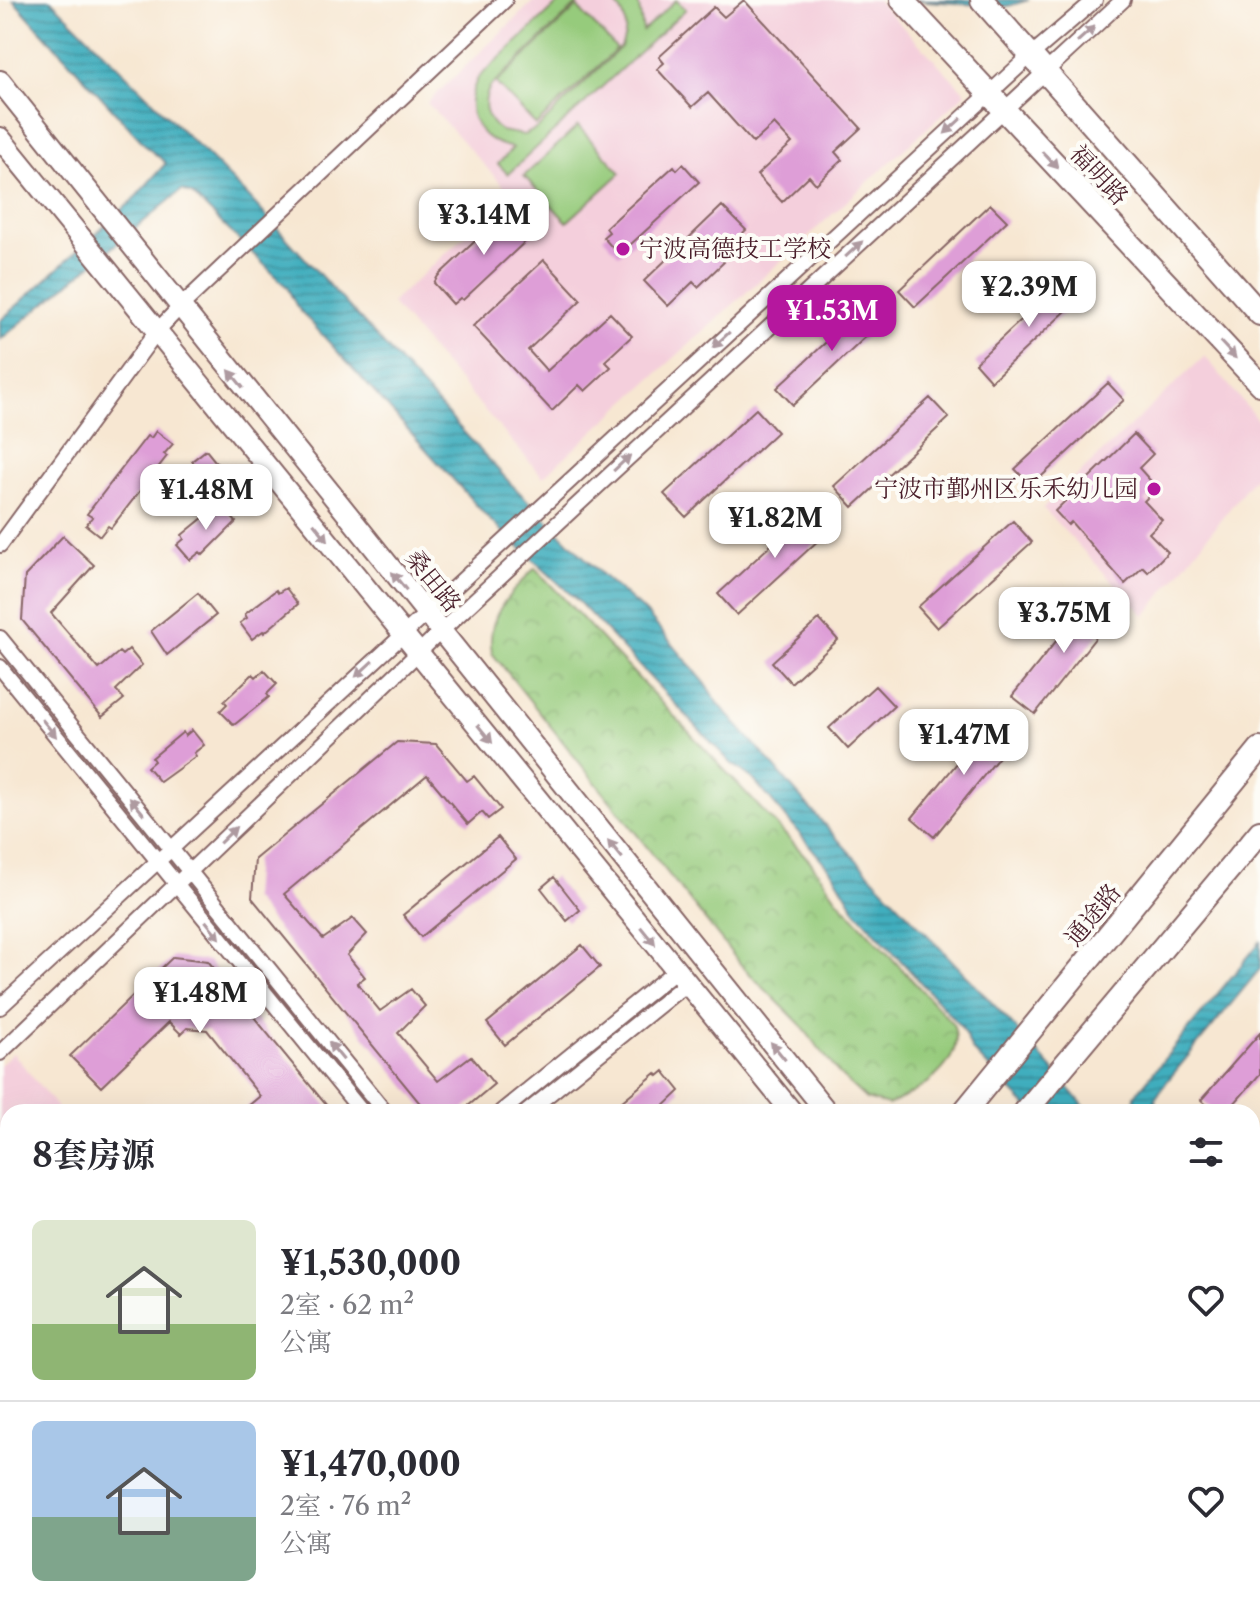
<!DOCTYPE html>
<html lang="zh">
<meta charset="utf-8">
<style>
:root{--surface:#fff;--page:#f2f2f3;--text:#2b2b33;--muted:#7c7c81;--line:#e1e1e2;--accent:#b5179e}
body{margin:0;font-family:"Libre Caslon Text","Noto Serif SC",serif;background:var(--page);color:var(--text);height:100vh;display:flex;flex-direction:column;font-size:30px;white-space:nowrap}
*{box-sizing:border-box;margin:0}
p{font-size:26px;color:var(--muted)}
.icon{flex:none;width:44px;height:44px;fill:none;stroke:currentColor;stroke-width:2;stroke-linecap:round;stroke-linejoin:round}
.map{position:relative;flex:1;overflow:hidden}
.sheet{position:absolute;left:0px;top:1104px;width:1260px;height:512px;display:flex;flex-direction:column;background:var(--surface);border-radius:24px 24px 0 0;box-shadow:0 8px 32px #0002}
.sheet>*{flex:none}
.price{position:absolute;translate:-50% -68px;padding:0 18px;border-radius:16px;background:#fff;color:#222;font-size:26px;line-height:52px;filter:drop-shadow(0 2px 4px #0008)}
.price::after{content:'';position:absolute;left:50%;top:48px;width:24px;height:18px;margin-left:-12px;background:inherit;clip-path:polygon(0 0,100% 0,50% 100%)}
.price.selected{background:var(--accent);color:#fff}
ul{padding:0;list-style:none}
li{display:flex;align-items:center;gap:24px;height:200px;padding:0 32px}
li+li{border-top:2px solid var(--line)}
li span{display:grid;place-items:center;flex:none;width:224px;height:160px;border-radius:12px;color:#555}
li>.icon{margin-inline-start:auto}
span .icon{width:96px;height:96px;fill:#fffc;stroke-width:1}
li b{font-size:34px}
h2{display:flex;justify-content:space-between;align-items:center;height:96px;padding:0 32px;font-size:34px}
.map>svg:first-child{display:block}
.built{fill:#f4cfdc}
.grass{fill:#96cb7c;stroke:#707554;stroke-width:2}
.park{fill:url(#park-crowns);stroke:#707554;stroke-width:2}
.water{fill:url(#water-rules);stroke:#456674;stroke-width:2}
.building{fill:#de9ed7}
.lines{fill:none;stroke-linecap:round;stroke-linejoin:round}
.minor-casing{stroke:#876565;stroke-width:18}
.secondary-casing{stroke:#876565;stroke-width:24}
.primary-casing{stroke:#876565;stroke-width:26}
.minor{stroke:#fff;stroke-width:14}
.secondary{stroke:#fff;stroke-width:20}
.primary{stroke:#fff;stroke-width:22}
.oneway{fill:#ae9aa0}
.poi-dot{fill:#b5179e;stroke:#fdfcf7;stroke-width:3}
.labels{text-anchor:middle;stroke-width:8;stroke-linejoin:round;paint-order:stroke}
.street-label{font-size:24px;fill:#4a1f2b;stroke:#fdfcf7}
.poi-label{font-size:24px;fill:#4a1f2b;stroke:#fdfcf7;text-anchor:start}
</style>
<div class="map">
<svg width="1260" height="1616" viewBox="0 0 1260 1616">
<defs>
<pattern id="park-crowns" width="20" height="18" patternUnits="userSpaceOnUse" patternTransform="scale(2)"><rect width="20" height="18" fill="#96cb7c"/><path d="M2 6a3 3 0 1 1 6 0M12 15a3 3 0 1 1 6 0" fill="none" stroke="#83ae6b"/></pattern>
<pattern id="water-rules" width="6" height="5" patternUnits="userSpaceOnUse" patternTransform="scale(2)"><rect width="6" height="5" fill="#40aebe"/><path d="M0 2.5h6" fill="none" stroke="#388d9b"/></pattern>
</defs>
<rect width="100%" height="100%" fill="#fdfcf7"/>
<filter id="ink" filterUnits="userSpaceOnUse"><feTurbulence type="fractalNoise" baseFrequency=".0125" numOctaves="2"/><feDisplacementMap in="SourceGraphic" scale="16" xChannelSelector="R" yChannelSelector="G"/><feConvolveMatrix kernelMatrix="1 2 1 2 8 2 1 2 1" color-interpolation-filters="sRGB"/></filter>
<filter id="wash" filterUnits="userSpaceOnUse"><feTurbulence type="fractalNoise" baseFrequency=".006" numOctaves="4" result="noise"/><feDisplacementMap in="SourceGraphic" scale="32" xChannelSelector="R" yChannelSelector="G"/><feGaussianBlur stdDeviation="1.8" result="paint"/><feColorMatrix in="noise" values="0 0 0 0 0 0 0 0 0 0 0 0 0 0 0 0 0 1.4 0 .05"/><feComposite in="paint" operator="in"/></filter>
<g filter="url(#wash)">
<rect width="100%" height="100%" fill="#f7e7d2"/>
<path class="built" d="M535,0H877L966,93L543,477L391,303L511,194L427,103Z
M1205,356L1260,423V470L1145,616L1043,508Z
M13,1053L61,1112H8V1447L0,1432V1065Z
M1252,1347L1260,1356V1557L1252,1559Z
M105,1608H358L346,1616H110Z"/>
<path class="grass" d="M562,0H582L490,87C481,104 485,120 501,131L524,135L538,128L621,47C629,28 627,13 611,0H638L643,31L676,0L686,9L508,174L498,164L513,148C478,141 460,113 478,78Z
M577,7L617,49L536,125L496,83Z
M578,126L621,173L567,222L524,176Z"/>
<path class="park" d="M535,568L810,861L837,899L953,1024C968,1063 919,1092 888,1105L866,1099L841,1076L799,1023L742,966L492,653C485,616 511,592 535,568Z"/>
<path class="water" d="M13,0H51L246,194L511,484L605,578L647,614L706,684C716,706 754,742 772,764C872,885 989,991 1089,1112H1032L972,1050L962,1028L856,911L834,874L753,779L731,763L577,600L489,519L297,307L287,287L192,194L182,190L0,340V321L132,201L166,163L148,148Z
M916,0H1029L1005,7Z
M1260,942V969L1168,1080L1155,1099L1157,1112H1134L1135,1095Z
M1252,1286L1260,1294V1349L1252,1341Z
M687,1608H986C896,1614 774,1616 687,1608Z"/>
<g id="blocks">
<path class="building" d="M744,0L861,128L835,152L842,160L816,184L809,176L782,202L757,175L792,143L774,124L753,143L708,93L692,107L657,69L664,63L659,57L714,7L724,17Z
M683,164L699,182L619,255L603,237L609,232L606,228L674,166L677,170Z
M990,204L1007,221L915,307L899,290Z
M722,206L746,230L719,256L724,262L698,287L693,282L668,306L644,281Z
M514,210L534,231L529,238L463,300L460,298L453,304L434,283L438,276L505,213L508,216Z
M544,260L581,300L528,350L547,371L610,313L632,336L605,361L611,367L585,391L579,385L552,411L473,326Z
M1066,278L1083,295L991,381L975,363Z
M870,301L886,318L793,405L777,388Z
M1108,383L1124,400L1031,486L1015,469Z
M930,398L949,418L853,507L834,486Z
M756,409L777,432L686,517L664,494Z
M156,431L173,444L164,454L167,456L111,528L108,526L100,536L86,525L92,517L87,514L147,436L151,438Z
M1134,434L1153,454L1139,468L1157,488L1144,501L1162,520L1149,533L1168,552L1148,572L1143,567L1125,584L1071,522L1068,525L1055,511Z
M206,450L232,482L219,493L192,461Z
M220,504L236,522L203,555L200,552L190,560L177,545L184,539L182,535Z
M813,506L833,527L737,615L718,594Z
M1013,521L1032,542L937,628L918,607Z
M63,536L94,565L51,613L99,669L119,652L122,655L129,649L142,665L116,690L124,699L102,717L22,620L25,576Z
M286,588L298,604L264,633L263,631L252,639L240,623L247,618L245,614L276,590L278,593Z
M198,593L216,615L167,655L151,631Z
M1093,595L1115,613L1035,714L1012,696Z
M819,619L838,640L791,683L772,662Z
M264,670L277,684L267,694L269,697L234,725L220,711L227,704L224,701L253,674L256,677Z
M875,686L894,706L848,749L829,728Z
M994,718L1016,736L934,837L912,818Z
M192,730L204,745L194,753L196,756L160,782L147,767L154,761L152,758L183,732L185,736Z
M397,742L436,744L467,781L474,776L501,809L488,819L482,812L468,824L427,775L284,894L323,939L353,918L367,934L347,955L365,977L357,983L380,1011L411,989L425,1006L398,1033L438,1081L471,1056L494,1084L461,1112H427L252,898L255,859Z
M498,837L516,859L421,937L403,915Z
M554,877L580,910L567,921L541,888Z
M582,945L600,967L505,1045L487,1023Z
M173,957L208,961L332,1112H241L260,1096L207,1030L187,1028L181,1034L169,1022L101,1087L70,1056Z
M1260,1033V1074L1227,1112H1215L1201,1100Z
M664,1071L680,1091L658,1112H609L656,1073L658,1076Z"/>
</g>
</g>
<g filter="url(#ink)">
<use href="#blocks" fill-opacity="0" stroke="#876565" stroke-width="2"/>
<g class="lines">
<g class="minor-casing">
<path id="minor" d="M0,545L157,331L179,308L505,0
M0,638L385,1112
M0,667L362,1112
M0,1007L1031,55L1095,0
M0,1053L440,632L1123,0
M501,1112L676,970
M527,1112L687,983
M822,1608L823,1616"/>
</g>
<g class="secondary-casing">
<path id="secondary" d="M0,81L827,1112
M0,138L792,1112
M1208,1608L1215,1616
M1230,1608L1237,1616"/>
</g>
<g class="primary-casing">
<path id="primary" d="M902,0L1260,384
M982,0L1260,314
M964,1112L1260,749
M1025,1112L1260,832
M0,1453L8,1469
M0,1492L8,1506
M0,1531L8,1544
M0,1571L8,1585
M21,1608L26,1616
M46,1608L51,1616
M66,1608L71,1616
M85,1608L90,1616
M372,1616L384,1608
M446,1616L458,1608"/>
</g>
<use href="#minor" class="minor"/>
<use href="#secondary" class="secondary"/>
<use href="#primary" class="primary"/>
</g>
<defs><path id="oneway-solid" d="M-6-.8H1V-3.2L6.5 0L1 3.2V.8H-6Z" transform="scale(2)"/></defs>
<g class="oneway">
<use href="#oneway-solid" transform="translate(1086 34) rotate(-42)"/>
<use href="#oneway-solid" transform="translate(953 126) rotate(137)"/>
<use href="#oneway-solid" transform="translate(1050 160) rotate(47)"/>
<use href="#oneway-solid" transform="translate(854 249) rotate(-43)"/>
<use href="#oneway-solid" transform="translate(721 340) rotate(137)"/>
<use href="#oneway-solid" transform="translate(1228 350) rotate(47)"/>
<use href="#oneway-solid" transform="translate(236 379) rotate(-129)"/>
<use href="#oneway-solid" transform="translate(622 463) rotate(-43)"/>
<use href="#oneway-solid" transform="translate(321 532) rotate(51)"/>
<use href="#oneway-solid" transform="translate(399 581) rotate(-129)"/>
<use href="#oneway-solid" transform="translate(364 669) rotate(137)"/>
<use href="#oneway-solid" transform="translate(49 728) rotate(51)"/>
<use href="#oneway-solid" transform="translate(485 734) rotate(51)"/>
<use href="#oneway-solid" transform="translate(137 806) rotate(-129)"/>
<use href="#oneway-solid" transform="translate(228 835) rotate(-44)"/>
<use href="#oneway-solid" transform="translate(615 849) rotate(-129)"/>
<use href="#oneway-solid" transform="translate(213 930) rotate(51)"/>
<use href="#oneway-solid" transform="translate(648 936) rotate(51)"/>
<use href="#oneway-solid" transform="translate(336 1051) rotate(-129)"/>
<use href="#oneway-solid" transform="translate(778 1051) rotate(-129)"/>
</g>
</g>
<g class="poi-dot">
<circle cx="623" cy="249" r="8"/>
<circle cx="1154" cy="489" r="8"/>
</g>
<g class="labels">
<g class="street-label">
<text transform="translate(1099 175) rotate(47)" y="8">福明路</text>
<text transform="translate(433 581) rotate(51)" y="8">桑田路</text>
<text transform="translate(1093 915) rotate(-51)" y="8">通途路</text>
</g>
<g class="poi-label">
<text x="639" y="257">宁波高德技工学校</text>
<text x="1138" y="497" text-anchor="end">宁波市鄞州区乐禾幼儿园</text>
</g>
</g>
</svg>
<b class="price" style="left:484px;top:257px">¥3.14M</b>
<b class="price" style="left:1029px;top:329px">¥2.39M</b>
<b class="price selected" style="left:832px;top:353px">¥1.53M</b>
<b class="price" style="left:206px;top:532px">¥1.48M</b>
<b class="price" style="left:775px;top:560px">¥1.82M</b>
<b class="price" style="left:1064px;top:655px">¥3.75M</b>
<b class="price" style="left:964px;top:777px">¥1.47M</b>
<b class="price" style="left:200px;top:1035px">¥1.48M</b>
<section class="sheet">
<h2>8套房源<svg class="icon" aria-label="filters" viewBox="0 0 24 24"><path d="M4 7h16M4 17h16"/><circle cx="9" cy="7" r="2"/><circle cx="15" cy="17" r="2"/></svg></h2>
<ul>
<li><span style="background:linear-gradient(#dfe7d0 65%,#8fb573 0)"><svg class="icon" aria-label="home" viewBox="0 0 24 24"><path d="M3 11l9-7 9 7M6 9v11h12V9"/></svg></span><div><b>¥1,530,000</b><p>2室 · 62 m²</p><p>公寓</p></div><svg class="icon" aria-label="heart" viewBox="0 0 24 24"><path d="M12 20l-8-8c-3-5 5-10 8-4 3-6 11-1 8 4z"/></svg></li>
<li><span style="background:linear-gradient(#a9c7e8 60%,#7fa58c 0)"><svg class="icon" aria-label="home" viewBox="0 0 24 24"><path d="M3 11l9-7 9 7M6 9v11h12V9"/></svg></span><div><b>¥1,470,000</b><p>2室 · 76 m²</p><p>公寓</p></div><svg class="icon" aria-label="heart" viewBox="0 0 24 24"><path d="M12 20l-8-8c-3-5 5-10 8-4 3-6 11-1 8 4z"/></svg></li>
</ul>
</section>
</div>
